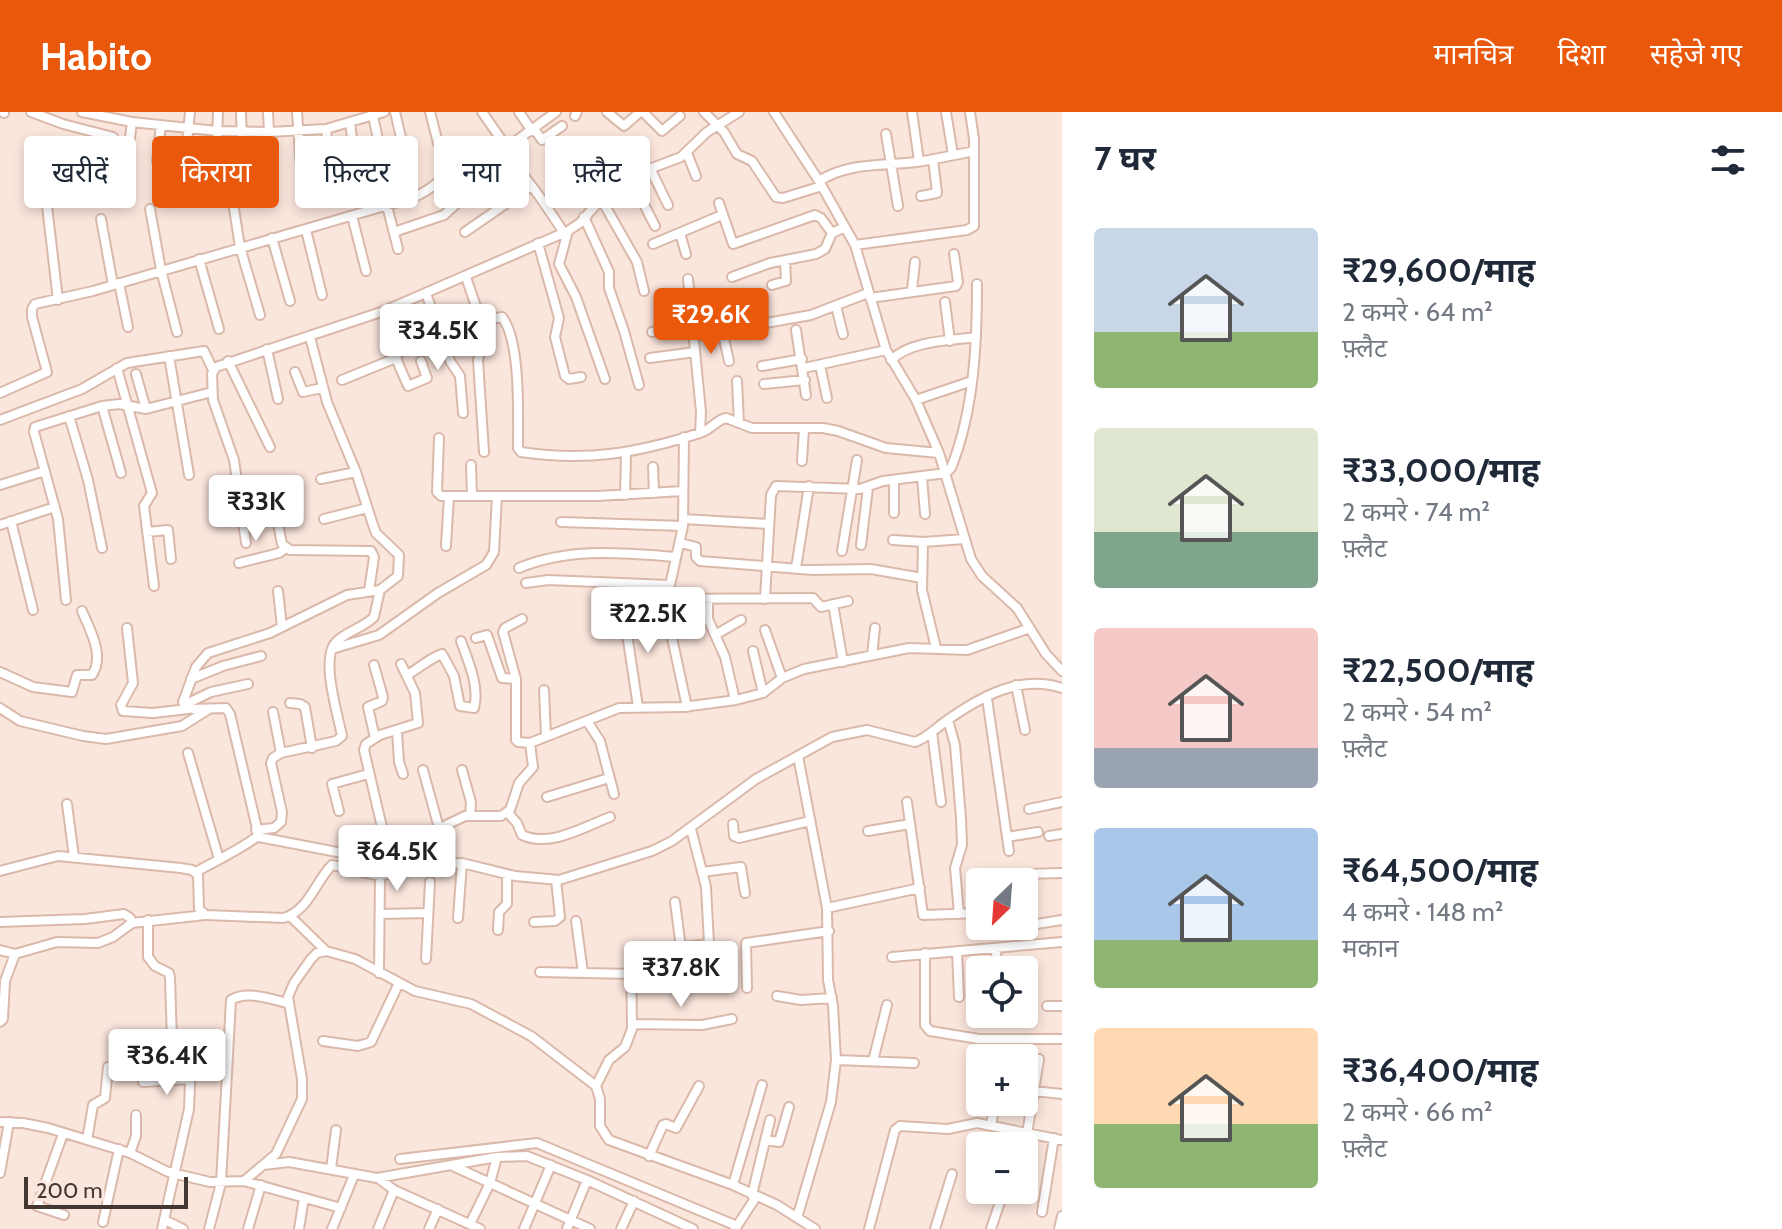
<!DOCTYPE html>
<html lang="hi">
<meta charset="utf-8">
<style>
:root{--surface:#fff;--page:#f2f2f3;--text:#1f2937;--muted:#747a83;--accent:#ea580c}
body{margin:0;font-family:Cabin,"Noto Sans Devanagari",sans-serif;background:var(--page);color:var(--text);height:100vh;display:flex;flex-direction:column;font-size:30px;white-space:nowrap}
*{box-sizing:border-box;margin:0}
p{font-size:26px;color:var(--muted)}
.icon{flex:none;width:44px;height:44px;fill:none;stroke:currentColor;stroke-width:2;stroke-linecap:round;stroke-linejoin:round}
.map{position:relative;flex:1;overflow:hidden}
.details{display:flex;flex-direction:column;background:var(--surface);width:720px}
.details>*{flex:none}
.hud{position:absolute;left:24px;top:24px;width:760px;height:72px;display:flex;gap:16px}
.needle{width:52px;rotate:205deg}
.fabs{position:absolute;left:966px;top:756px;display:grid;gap:16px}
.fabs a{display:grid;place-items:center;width:72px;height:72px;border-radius:8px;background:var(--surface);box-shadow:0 4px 12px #0003;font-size:40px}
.scale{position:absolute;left:24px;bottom:20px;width:164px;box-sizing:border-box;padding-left:8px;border:4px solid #443631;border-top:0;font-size:22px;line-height:28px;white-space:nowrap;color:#443631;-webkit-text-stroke:6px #fbe6dd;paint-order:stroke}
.price{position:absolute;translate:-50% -68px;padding:0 18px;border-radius:8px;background:#fff;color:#222;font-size:26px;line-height:52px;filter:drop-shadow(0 2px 4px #0008)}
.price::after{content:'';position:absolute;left:50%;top:48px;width:24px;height:18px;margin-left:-12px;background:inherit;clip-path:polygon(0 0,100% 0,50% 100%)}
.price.on{background:var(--accent);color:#fff}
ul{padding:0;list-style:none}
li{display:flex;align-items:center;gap:24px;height:200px;padding:0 32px}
li span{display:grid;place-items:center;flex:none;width:224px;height:160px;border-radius:8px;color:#555}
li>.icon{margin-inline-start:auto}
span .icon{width:96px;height:96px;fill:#fffc;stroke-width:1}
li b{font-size:34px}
h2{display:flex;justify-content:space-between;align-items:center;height:96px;padding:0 32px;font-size:34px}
.tag{padding:0 28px;border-radius:8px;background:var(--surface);box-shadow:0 4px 12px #0003;font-size:28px;line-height:72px}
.tag.on{background:var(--accent);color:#fff}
header{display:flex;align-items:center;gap:48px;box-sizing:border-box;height:112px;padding:0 40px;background:var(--accent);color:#fff}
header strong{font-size:38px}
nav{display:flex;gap:44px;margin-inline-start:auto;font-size:28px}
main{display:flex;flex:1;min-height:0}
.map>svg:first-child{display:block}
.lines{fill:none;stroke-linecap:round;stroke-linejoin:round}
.minor-casing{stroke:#dab9ab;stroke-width:12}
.minor{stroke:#fff;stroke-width:8}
</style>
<header>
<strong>Habito</strong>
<nav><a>मानचित्र</a><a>दिशा</a><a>सहेजे गए</a></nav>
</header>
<main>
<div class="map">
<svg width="1062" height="1117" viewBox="0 0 1062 1117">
<rect width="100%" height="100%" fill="#fbe6dd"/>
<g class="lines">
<g class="minor-casing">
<path id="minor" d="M31,0L63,12L113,25
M82,0L132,10L217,19L269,20L326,17L384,0
M241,0L243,57
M268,0L271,59
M297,0L301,55
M395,0L403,34
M430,0L438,31
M519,0L532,19
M607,0L624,14L640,0
M643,0L662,19L680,4
M704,0L724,20L737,42L752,49L776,85L783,86L822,74
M774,0L819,69L855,133L886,238L916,288L939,341L971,447L982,464L1017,496L1046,542L1062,559
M912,0L919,49
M946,0L953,43
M4,1V0
M373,4L379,32
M575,4L577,0
M350,11L355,48
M326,17L330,55
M534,17L542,28L562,14
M886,22L898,94
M551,35L563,47L586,33L623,70
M506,36L556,0
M687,41L696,64
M127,49L132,10
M157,49L161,13
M185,50L190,0
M216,56L218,0
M650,56L668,93
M630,65L655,114
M819,69C849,50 883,54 917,50C936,47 955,43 974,39
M921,84L937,81L933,47
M600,85L637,150L644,179
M719,91L733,132L815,103L821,106L832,121
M47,94L58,188
M387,94L398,137
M150,97L161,158L177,220
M234,97L240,135L260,203
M352,104L366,159
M584,105L609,160V176L624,219L639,273
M101,107L113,173
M306,118L322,183
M568,119L559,152L576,185L605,267
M394,120L444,103L507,46L503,30L482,0
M465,120L530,75
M680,121L686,142
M272,126L290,189
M538,131L559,206L555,225L565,264L569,267L581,265
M653,132L722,103
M855,133L967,118L974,114V27L970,0
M199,147L219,217
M466,165L485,221L478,248L484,340
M732,165L770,151L816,142L825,137L832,121L845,115
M688,167L701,300L700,321
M119,171L128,215
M772,173L786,169L785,148
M912,178L915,150
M426,181L450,249L460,264L463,301
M870,186L956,174L958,170L954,142
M945,190L950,229
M402,191L411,217
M836,194L843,222
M384,199L398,251L408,274L427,266L421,249
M481,209L502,205C521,229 518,304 518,336L521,340C587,350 637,341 700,321C711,318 716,308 726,306L752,316H823L838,319L886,336L939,341
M722,218L729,249
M796,218L806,283
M652,220L692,214
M693,224L811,203L868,181
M310,225L327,290L356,360L373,413L376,421L399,443L398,464L380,478L347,483L270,521L208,541L196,555L183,590L185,594L193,597L226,596L230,602L259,725L337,740L371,743
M267,237L278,287
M395,241L419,234
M169,244L189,363
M650,246L695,240
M891,248C912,228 949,229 976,225
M228,249L270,335
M820,253L827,286
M762,254L802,247
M117,256L152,381L144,394L154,474
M804,256L886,238
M295,260L303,280L322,276
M136,262L146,297
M342,268L396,246
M737,269L739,311
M764,272L805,268
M0,281L47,260L32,205V197L35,192L93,179L412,86C433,78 445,62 464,50C476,43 492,38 506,46C521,55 553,104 564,121
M916,288L972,269
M102,294L121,361
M69,304L88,368L102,436
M0,308L82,277L127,251L204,239L213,258
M684,325L683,414L667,487L669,512L687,595
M439,326L437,380L441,384H597L683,379
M802,349L804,317
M471,353L472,384
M653,355L654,381
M922,365L925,402
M321,367L356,360
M0,373L45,359
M625,383L626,342
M242,399L275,396L282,432L290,438L371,439L374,445L369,479
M894,401V368
M324,407L367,396
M683,407L769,412
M11,409L33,498
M561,410L683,414
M0,413L55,395
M147,420L168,418L171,447
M893,428L923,430L965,427
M923,430L922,478L936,536
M246,431L234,348L213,288L212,262L216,255L384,199L568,119L580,111L609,78L644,59L681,45L707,20L739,0
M681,431L696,435V445L700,449L813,458L871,457L922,466
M861,433L868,376
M446,434L449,384
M842,439L857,348
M239,451L279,441L286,436
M519,456C569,435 623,441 676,445
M796,456L809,374
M526,471L548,468L669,473
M278,479L282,515
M708,487V507L725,545L735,588
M765,487L771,383L776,374L860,377L883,369L946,361L951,356C974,299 977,233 977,172
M66,488L58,407L34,320L35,315L102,294L119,292L146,297L212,280
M642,491L667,487L813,486L821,495L848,489
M833,492L843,550
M623,495L638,595
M522,507L505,516L503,520L516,567V628L518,630L530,631
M127,516L133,571L121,593L123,599L153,601L188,597
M765,518L782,566
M715,523L741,508
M476,526L487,523L502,566L516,567
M332,537L379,523L438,481L486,453L494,440L497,384
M753,539L763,581
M872,543L875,516
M374,553L383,585L382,589L368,595L375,626
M0,560L33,575L72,580L77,563H92C105,544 90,518 82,499
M407,563C420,556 428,547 442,542L454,564L460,594L474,596C480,575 468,549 461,529
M191,567L223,554L261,544
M1016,573L1025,618
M544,578L546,624
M987,586L1009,739
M290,591L300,592L305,595L312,636
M184,593L211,580L248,572
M0,596L20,609L83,624L106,627L182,614L209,597
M273,600L281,641
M948,608L955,633L961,706L962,733L955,756L959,802
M587,609L600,629L614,682
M397,619L399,650L403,662
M932,620L941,690
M188,641L219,747
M423,658L439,716
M462,658L471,690L470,704
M547,685L609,666
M907,690L923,803L980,801
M67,692L74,745
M1029,697L1062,690
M339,699L332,672L368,662
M507,700L517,711L522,723C549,736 584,715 610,705
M733,712L734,724L739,726L810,709
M256,718L274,716L281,710L282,700L271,651L273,646L281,641L336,629L342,624C338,603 320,546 336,530C347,519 363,516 374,505L380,478
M868,719L910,712
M1049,724L1062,722
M1007,725L1038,720
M388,741L364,638L366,632L380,623L418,611L415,581L401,552
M369,743L388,741L465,704H501L510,698L519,671L533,655L530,631L619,596L683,595L736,588L763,581L782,566L804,557L909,536L967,538L1030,516
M0,759L58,744L181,756L192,758L198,763L199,797L206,803L283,806C308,800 315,770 332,753L380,764L428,752L462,751L515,764L559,768L652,739L672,729L756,667L832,625L867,618L915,630C927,626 936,616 946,609C980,585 1020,562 1062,576
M196,760C217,748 238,739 258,724
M702,760L741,755L745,781
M1023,770L1026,762L1062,761
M675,790L681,836
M827,796L920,776
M381,802L428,801
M290,804L326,839
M458,806L462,751
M148,808V845L155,854L169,861L170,866L172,928
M576,809L583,861
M0,810L85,807L124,802L130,806L132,811
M534,810L555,809L560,805L556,768
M1024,814L1062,808
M498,818L499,800L507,792V762
M996,837L997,858
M0,838L15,842L57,830L98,831L113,825L132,811L205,803
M957,839L959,885
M925,841V913L930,919L979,927H1062
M892,845L1062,830
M426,847L430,770
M540,860L633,862
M379,861L380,764
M747,876L746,831L829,819
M777,884L801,888L832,886
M1047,894H1062
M0,910L3,907L5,869L15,842
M633,912L702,913L732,907
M323,929L358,934L371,930L399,871
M836,948L914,951
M873,949L887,893
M153,951L185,949L190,971L189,997L162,1117
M143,970L189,967
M596,974L609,948L625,935L632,917L631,841L709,832L706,775L691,717
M1024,978L1062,982
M0,1010L23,1011L48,1016L130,1041L168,1060L210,1070L244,1069L263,1053L289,1050L377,1066L497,1045L527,1044L587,1068L693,1117
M991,1014L995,990
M63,1022L37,1094L64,1103
M1027,1022L1039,947
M87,1028L93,993L105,986L108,955
M765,1028L779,1030L789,995
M1009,1034L1013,1019
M130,1041L136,1024V1003
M649,1044L663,1013L666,1012L676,1016L699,974
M400,1047L537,1031L737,1114
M263,1053L276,1042L302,987V967L288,885L294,871L311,847L317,841L326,839L355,847L415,879L471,892L531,924L596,974L600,987V1014L609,1028L733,1073L777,1093L815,1117
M453,1054L590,1117
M331,1057L336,1018
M0,1061L9,1010
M378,1066L394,1078L480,1117
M244,1069L341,1096
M733,1073L762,973
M752,1083L770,1008
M1042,1100L1054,1026
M797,1106L831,990L836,948L833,894L828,868L827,796L798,644
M165,1108L183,1117
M103,1110L119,1037
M470,1112L490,1071L497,1045
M209,1117L221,1071L231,888C246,878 271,887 287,891
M248,1117L261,1073
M299,1117L304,1086
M332,1117L354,1063
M378,1117L394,1078
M429,1117L438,1097
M524,1117L551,1053
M567,1117L587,1068
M621,1117L634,1089
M735,1117L756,1085
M869,1117L895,1018L900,1014L948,1017L977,1011L1062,1028
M935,1117L952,1062
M991,1117L1004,1078
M1059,1117L1062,1104"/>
</g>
<use href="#minor" class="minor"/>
</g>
</svg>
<div class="fabs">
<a><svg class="needle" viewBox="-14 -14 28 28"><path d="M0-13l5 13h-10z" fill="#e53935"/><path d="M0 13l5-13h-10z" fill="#747a83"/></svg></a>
<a><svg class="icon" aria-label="locate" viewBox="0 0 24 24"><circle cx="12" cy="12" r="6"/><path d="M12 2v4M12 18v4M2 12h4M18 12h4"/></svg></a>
<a>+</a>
<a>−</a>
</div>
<div class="scale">200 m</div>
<b class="price on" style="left:711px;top:244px">₹29.6K</b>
<b class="price" style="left:438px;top:260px">₹34.5K</b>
<b class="price" style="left:256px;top:431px">₹33K</b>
<b class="price" style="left:648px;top:543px">₹22.5K</b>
<b class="price" style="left:397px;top:781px">₹64.5K</b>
<b class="price" style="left:681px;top:897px">₹37.8K</b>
<b class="price" style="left:167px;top:985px">₹36.4K</b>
<div class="hud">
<a class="tag">खरीदें</a>
<a class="tag on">किराया</a>
<a class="tag">फ़िल्टर</a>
<a class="tag">नया</a>
<a class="tag">फ़्लैट</a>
</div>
</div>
<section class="details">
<h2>7 घर<svg class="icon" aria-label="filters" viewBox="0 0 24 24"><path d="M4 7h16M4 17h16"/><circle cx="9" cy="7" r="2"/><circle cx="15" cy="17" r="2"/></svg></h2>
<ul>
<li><span style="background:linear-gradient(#c9d6e8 65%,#8fb573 0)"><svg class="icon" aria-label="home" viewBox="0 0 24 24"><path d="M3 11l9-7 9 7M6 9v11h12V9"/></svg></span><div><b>₹29,600/माह</b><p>2 कमरे · 64 m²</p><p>फ़्लैट</p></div></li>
<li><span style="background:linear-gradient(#dfe7d0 65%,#7fa58c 0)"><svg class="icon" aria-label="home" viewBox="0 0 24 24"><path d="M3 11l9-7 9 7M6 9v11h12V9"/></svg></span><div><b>₹33,000/माह</b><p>2 कमरे · 74 m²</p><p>फ़्लैट</p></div></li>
<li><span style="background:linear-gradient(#f6c9c9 75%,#9aa5b1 0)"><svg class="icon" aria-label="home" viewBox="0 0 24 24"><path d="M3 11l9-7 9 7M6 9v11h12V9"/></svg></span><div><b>₹22,500/माह</b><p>2 कमरे · 54 m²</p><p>फ़्लैट</p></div></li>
<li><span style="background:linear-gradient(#a9c7e8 70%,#8fb573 0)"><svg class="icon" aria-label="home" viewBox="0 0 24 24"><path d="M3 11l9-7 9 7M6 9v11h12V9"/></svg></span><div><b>₹64,500/माह</b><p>4 कमरे · 148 m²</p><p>मकान</p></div></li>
<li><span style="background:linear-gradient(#ffd9b3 60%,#8fb573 0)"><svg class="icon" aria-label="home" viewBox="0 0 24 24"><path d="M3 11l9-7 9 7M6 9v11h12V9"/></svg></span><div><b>₹36,400/माह</b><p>2 कमरे · 66 m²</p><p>फ़्लैट</p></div></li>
</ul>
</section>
</main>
